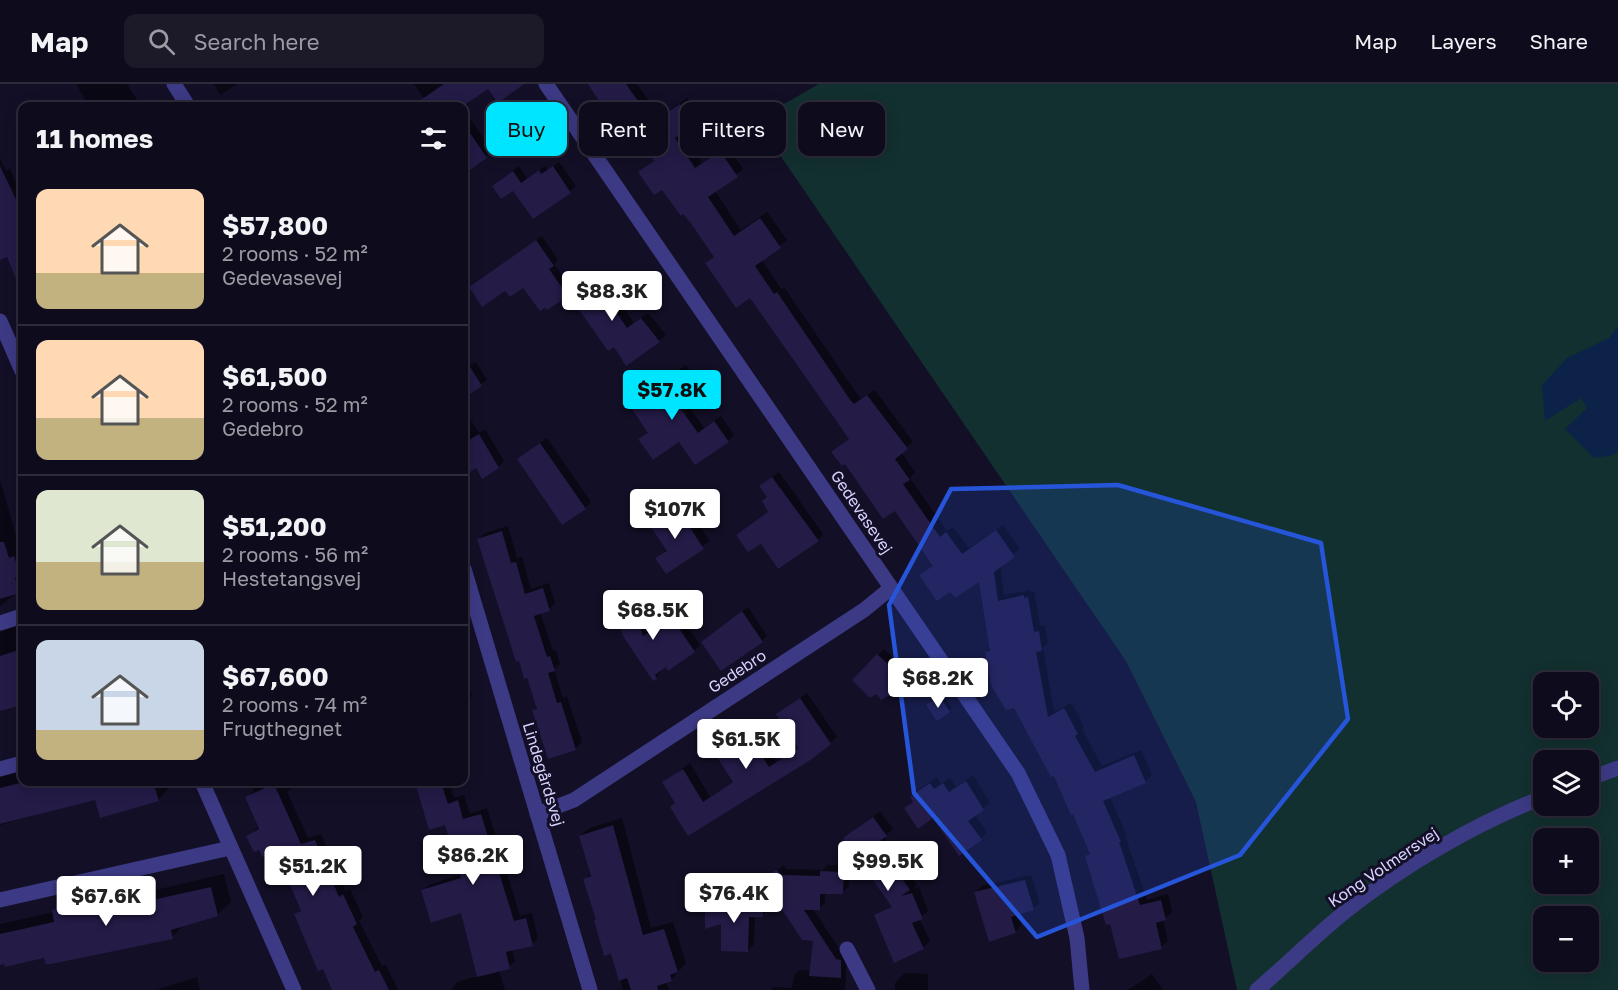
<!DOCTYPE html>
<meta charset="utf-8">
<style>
:root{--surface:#0e0b1c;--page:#1c1929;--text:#f1f3f6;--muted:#9b9ba3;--line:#2e2b3b;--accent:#00e5ff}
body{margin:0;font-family:"Golos Text",sans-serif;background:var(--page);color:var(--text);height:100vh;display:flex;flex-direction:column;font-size:22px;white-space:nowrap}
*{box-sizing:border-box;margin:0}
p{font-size:20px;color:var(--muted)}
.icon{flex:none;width:33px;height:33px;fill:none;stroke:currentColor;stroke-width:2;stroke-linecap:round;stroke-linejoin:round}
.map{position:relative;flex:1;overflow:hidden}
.drawer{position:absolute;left:18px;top:18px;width:450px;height:684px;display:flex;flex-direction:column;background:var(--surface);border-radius:12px;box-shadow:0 3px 15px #0003,0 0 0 2px var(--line)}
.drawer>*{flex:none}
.guide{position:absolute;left:486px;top:18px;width:570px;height:54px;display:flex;gap:12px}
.fabs{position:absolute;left:1533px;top:588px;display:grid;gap:12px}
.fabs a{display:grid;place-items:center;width:66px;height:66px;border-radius:12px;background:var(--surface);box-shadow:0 3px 15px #0003,0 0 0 2px var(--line);font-size:30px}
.price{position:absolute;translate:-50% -51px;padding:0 14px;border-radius:6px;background:#fff;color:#222;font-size:20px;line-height:39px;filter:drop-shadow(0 2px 3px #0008)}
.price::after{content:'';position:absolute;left:50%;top:36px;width:18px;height:14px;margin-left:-9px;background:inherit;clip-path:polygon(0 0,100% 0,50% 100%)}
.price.current{background:var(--accent);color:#111}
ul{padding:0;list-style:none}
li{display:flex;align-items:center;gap:18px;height:150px;padding:0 18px}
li+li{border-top:2px solid var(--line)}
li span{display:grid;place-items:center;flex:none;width:168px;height:120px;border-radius:12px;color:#555}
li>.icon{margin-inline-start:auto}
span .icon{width:72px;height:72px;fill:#fffc;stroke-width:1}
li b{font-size:26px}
h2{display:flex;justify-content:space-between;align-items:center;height:72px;padding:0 18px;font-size:26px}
.tag{padding:0 21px;border-radius:12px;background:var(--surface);box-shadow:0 3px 15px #0003,0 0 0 2px var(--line);font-size:21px;line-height:54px}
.tag.current{background:var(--accent);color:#111}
header{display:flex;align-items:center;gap:36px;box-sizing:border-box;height:84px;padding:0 30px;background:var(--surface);border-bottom:2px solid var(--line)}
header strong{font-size:28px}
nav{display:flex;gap:33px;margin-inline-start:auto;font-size:21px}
.search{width:420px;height:54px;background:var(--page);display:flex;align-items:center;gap:15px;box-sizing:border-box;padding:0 21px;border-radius:12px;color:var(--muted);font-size:22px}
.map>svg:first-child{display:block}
.green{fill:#12302f;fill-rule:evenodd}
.water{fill:#0c2248}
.shadow{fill:#0007}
.building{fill:#241b47}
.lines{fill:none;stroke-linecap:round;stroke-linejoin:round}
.minor{stroke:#3d3a85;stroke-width:15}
.marked{fill:#2655da;fill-opacity:0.2;stroke:#2655da;stroke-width:4.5;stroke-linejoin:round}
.labels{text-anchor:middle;stroke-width:6;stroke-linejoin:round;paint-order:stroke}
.street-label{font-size:16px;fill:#d9d4ff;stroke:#130f26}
</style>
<header>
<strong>Map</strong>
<div class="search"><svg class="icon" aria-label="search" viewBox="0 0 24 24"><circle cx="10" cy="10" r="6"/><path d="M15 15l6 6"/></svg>Search here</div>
<nav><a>Map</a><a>Layers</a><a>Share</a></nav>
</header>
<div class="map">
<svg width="1618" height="906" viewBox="0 0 1618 906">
<rect width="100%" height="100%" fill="#130f26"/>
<path class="green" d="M819,0H1618V906H1237L1196,718L1126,577L756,36ZM1544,598H1588V644H1544ZM1544,676H1588V722H1544ZM1544,754H1588V800H1544ZM1544,832H1588V878H1544Z"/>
<path class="water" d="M1618,242V366L1614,371L1594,374L1565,345L1587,324L1581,314L1545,337L1542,301L1567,274L1609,254Z"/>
<path class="shadow" d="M76,0H127L141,22H89Z
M214,0H238L220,11Z
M414,0H511L488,2L468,18L469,20L464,25L492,67L464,88V22H429Z
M589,0H637L660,33L687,14L700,33L682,48L702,79L727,61L743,85L715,107L741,146L767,128L787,156L762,176L781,205L784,203L857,310L861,315L875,306L913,358L901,368L915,388L910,394L947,447L953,443L969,464L1003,441L1020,465L1000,481L1004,511L1030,506V508L1034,507L1040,542H1045L1048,559L1043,564L1054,628L1071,619L1084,642L1082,645L1102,682L1141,666L1152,691L1145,698L1110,713L1126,750L1125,752L1147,816L1168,810L1172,828L1163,836L1168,857L1161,863L1111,838L1086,772L1091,768L1055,690L986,569L991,564L980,495L951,506L921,491L934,481L895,425L833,368L850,354L750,212L707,179L715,172L692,137L662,103L640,88L655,76L627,35Z
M277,16L281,22H267Z
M0,74L6,87L10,85L22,112V136L0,146Z
M559,78L576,102L570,108L494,102L519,82L527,94L545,82L548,86Z
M542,152L558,176L554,180L573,207L594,192L597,196L608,188L621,206L615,212L634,239L648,229L666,251L659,257L614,261L608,265L569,208L548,224L523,202L506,205L476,198Z
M22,167V204L10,177Z
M476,278L487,296L464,312V286Z
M686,281L699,299L682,312L704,344L721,332L734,351L728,357L640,355L649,348L626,313L649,295L655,303Z
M464,326L479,349L485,345L504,377L498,383L476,382L468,387L464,380Z
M547,354L591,418L585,424L519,375Z
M779,388L823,450L818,456L761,457L738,451L770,427L767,397Z
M0,396L18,458H21L22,461V504L0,522Z
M683,417L710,457L666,488L657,475L668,465L651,440Z
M508,442L517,474L522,473L531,505L549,499L555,519L549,525L540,528L553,567L556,566L560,580L554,585L563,614L567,613L582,658L576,664L549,673L534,626L537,623L479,455L485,449Z
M638,509L650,547L665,537L668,540L681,532L700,561L694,567L662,585L656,594L615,521L621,514Z
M748,523L767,552L762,557L708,553Z
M18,542L22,555V619L0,627V548Z
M884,565L907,586L889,610L876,608L854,596Z
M464,588L472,612L464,619Z
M807,609L837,653L811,674L689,749L676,718L664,698L690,679L710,713L734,697L715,667L753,641L776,678L799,663L777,630Z
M942,610L952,624L938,635L931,618Z
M22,680V698H170L171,702L158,716L96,714L0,741V687Z
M973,691L990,719L975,731L987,748L981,755L933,732L906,724L914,717L911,713L918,706L937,693L941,700L950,694L956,703Z
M249,698H295L296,701L287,708L308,754L321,750L345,807L350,805L363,833L359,837L382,882L386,881L398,906H334L296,831L302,825L287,789L269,769L248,752L258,744L247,714L254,707Z
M417,698H449L454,714L464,711L470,730L487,724L520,832L532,829L538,854L532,860L512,865L515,877L509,883L499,886L505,906H451L457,898L478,892L462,827L423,807L429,801L462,790L446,739L430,744Z
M880,727L893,745L884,753L917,801L914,805L919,803L928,827L919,834L930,857L923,864L897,806L845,754Z
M622,734L651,844L673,838L686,879L671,896L666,897L669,906H623L612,868L595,837L597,835L585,795L592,789L580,752L589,744Z
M784,781L786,785L823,786L827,781L849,782V802L842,809L825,808V819L819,825H813L842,869L847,871L845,906H771L774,903L792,904L794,892L800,886L811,887L814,855L779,818L782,815L773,790Z
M224,790L231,818L217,831L185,840L172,853L0,880V840L54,828L67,813L144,795L147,808Z
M1031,791L1040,818L1033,825L1018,830L1021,841L1015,848L975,809L982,802Z
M741,812H769L768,825L762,832H755L754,860L748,866L707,824L713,817H736Z
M905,889L928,890V906H895V899Z
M1152,890L1163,906H1128Z
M197,893L200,906H157L159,905Z"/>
<path class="building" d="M444,0H524L498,19L488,5L463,22H412Z
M588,0H626L653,38L680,20L695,41L675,54L695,84L720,67L738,93L708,113L734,152L760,134L781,164L755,182L774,210L777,208L851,317L854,320L867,311L908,365L895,375L910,396L903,400L940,453L946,448L962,470L996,446L1015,473L994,488L998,517L1024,511V514L1028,513L1034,548L1039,547L1042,567L1036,568L1048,633L1064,624L1078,650L1075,652L1095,688L1134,671L1146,699L1103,717L1121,758H1119L1140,821L1161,816L1166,836L1156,839L1162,865L1119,875L1110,840L1106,841L1085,772L1090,770L1073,730L1071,731L1054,692L1051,693L1014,624L1006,626L991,601L985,568L990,567L979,498L955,514L950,508L937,517L919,491L933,482L895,427L883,435L845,380L842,382L831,368L849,355L750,214L736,224L705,179L714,173L690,138L683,130L681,132L662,106L654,111L638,88L654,77L627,37L616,44Z
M464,40L487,74L464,90Z
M0,82L22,128V209L7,173L0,176Z
M553,82L571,109L533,135L513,107L501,115L492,102L513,87L521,99L539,86L541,90Z
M536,156L554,182L549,185L568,212L547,226L545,224L540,227L523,204L510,213L505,207L482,223L469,203Z
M601,193L615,214L609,218L627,244L641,234L660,258L626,282L614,263L608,267L568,210L586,197L589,201Z
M464,273L482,302L464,314Z
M680,286L693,306L676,318L698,349L714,337L729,358L695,381L679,358L653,376L638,355L648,349L624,313L643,300L649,308Z
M479,350L499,384L482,395L476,384L464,392V359Z
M540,359L586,425L562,441L517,375Z
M772,393L819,457L778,485L761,460L748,468L736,451L768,428L762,417L767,413L759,402Z
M676,422L704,465L666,490L655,474L667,467L649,440Z
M502,447L511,479L516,478L525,510L543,504L550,527L534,532L547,573L550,572L555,587L548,589L557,619L561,618L576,666L548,675L532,626L537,625L527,594L524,595L519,577L516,578L477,455Z
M0,458H4L9,474L14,472L20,492L15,494L20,509L0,515Z
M632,515L643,552L658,542L661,546L674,537L695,568L668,587L666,583L655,591L657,595L653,597L623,552L613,520Z
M742,527L763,558L721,587L701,558Z
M22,565V621L0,627V572Z
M877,570L902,593L890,611L881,616L876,610L870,614L852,596Z
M939,612L950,628L937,637L926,621Z
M800,614L831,660L812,675L688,752L670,723L675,719L662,698L683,685L703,718L733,698L713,667L746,646L769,683L798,664L776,630Z
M966,697L984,726L968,737L982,756L959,772L933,734L918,745L904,724L913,718L910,713L930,699L934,705L943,699L949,708Z
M24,698H153L159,717L100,734L95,716L0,740V704Z
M415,698H441L448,720L458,716L463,735L481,730L514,837L526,834L533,862L506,868L510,885L477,893L461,829L431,839L421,806L461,794L445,741L429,746Z
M274,700L301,760L315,756L339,813L343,810L357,840L353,843L375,888L379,886L389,906H332L323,885L318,887L294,830L301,827L286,791L278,794L268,771L262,773L259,766L254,768L246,752L259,745L245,713Z
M873,733L887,752L877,759L910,806L901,812L912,809L923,835L912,839L924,865L894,879L874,831L892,823L843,754Z
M613,741L643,851L664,845L678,888L670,891L672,897L657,902L658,906H631L627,894L619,897L611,870L604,872L594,836H596L583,795L591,792L579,752Z
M777,786L780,791L820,792V787L844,788L843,810H820V826H804L836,875L841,876V894L809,892L813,857L802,856L777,818H782L771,789Z
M1025,796L1034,826L1011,833L1016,849L989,858L974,808Z
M211,803L218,832L171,846L173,855L51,880H46L44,874L5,883L4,880L0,881V850L54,838L52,826L131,807L134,820Z
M734,817L763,818V833H749L748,868L721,867V840L705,845V823H734Z"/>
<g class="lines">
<path class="minor" d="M174,0L188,22
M546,0L1018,689L1058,771L1077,854L1082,906
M0,237L22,287
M464,485L590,906
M0,539L22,532
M0,685L22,679
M1588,695L1618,684
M202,698L294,906
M537,730L574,716L864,526L891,504
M0,816L230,764
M847,865L868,906
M1257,906C1287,880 1315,852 1346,827C1403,782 1476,739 1544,713"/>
</g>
<path class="marked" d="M1118,401L1321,459L1348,635L1240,771L1037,853L914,709L889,521L951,405Z"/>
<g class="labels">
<g class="street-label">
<text transform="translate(862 428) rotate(56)" y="6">Gedevasevej</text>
<text transform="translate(737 587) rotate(-33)" y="6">Gedebro</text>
<text transform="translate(544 690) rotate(73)" y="6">Lindegårdsvej</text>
<text transform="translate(1383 783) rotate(-34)" y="6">Kong Volmersvej</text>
</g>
</g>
</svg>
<div class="fabs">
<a><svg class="icon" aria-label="locate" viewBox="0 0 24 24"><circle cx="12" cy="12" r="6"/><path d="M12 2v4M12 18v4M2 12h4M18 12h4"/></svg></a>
<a><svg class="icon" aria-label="layers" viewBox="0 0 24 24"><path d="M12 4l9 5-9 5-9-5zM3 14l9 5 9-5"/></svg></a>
<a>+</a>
<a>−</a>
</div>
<b class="price" style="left:612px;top:238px">$88.3K</b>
<b class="price current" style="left:672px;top:337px">$57.8K</b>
<b class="price" style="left:675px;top:456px">$107K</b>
<b class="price" style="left:653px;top:557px">$68.5K</b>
<b class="price" style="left:938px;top:625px">$68.2K</b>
<b class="price" style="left:746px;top:686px">$61.5K</b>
<b class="price" style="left:473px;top:802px">$86.2K</b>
<b class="price" style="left:888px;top:808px">$99.5K</b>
<b class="price" style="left:313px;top:813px">$51.2K</b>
<b class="price" style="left:734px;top:840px">$76.4K</b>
<b class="price" style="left:106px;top:843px">$67.6K</b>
<div class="guide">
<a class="tag current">Buy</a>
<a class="tag">Rent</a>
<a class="tag">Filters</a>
<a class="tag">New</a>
</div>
<section class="drawer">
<h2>11 homes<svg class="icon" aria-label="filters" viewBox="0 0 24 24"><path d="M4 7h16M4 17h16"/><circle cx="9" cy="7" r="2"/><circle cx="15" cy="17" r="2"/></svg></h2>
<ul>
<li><span style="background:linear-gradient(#ffd9b3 70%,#c2b280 0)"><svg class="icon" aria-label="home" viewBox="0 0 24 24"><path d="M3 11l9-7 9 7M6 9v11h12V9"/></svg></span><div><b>$57,800</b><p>2 rooms · 52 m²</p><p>Gedevasevej</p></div></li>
<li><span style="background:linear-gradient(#ffd9b3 65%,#c2b280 0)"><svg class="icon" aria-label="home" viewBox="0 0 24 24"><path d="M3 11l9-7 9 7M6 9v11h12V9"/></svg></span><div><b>$61,500</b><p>2 rooms · 52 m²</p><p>Gedebro</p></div></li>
<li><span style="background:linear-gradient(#dfe7d0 60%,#c2b280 0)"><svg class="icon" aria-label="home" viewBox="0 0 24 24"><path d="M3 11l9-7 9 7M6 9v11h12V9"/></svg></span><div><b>$51,200</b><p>2 rooms · 56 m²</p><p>Hestetangsvej</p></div></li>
<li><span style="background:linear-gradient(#c9d6e8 75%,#c2b280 0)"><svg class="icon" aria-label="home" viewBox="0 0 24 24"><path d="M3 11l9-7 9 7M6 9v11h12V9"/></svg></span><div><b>$67,600</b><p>2 rooms · 74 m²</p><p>Frugthegnet</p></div></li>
</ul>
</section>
</div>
